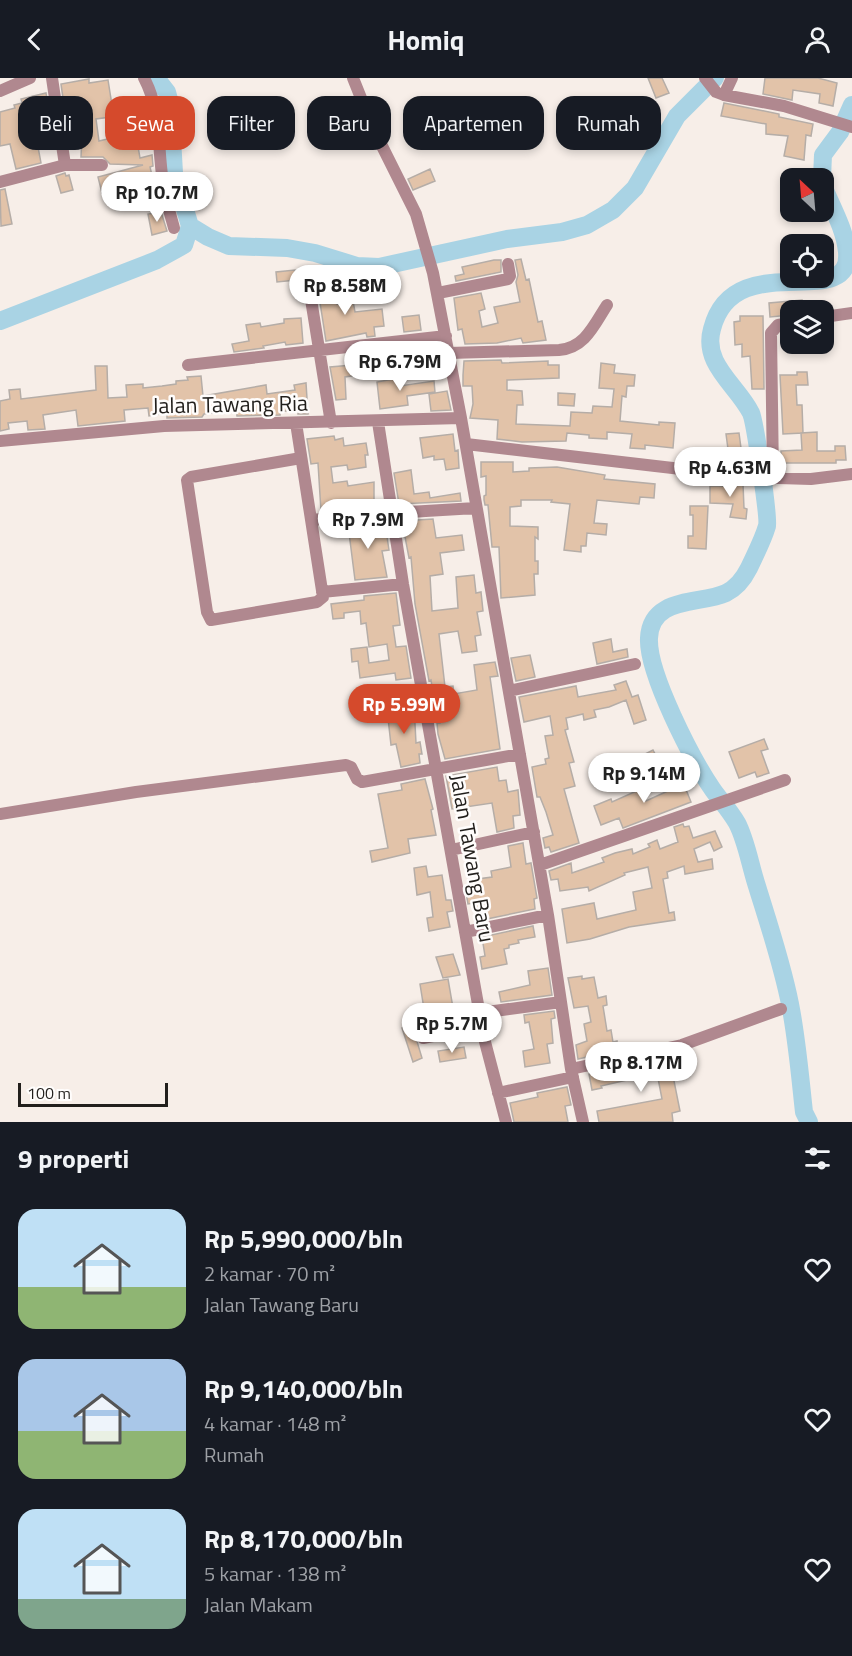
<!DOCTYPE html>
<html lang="id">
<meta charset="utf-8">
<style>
:root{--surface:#171b24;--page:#20242c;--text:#f1f3f6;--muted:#9ea1a6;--accent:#d54a2c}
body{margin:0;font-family:"Titillium Web",sans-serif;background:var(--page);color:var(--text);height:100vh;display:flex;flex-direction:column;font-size:22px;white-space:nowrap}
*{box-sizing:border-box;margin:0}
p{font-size:20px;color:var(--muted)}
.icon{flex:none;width:33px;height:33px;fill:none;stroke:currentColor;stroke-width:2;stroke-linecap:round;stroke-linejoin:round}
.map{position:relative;height:1044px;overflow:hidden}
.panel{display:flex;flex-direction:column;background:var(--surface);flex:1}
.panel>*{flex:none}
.guide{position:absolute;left:18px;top:18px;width:816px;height:54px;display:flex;gap:12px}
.needle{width:39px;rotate:334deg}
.fabs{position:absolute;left:780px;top:90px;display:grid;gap:12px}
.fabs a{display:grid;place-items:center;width:54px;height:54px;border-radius:12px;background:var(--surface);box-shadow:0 3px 9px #0003;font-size:30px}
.scale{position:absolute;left:18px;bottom:15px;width:150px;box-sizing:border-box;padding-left:6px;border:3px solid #221f1c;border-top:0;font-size:16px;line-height:21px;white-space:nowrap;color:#221f1c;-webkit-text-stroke:4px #fffdfc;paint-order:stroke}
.price{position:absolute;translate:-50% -51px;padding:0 14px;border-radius:21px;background:#fff;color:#222;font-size:20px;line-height:39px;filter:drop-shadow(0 2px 3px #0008)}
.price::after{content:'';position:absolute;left:50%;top:36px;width:18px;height:14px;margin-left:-9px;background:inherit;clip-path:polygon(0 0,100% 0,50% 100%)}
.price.on{background:var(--accent);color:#fff}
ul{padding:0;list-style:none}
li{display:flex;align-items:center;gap:18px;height:150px;padding:0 18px}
li span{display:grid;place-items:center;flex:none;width:168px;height:120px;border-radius:18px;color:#555}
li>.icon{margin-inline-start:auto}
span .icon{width:72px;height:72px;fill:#fffc;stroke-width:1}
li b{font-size:26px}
h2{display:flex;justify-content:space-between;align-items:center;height:72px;padding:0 18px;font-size:26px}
.chip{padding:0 21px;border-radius:18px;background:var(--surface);box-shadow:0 3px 9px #0003;font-size:21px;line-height:54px}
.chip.on{background:var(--accent);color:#fff}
header{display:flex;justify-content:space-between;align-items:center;height:78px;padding:0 18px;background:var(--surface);font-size:27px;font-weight:700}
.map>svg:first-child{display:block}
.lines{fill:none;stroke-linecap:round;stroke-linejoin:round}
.river{stroke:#a9d3e4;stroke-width:18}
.building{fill:#e2c3a9;stroke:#b5ada7;stroke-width:1.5}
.minor{stroke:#b0888f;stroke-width:12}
.labels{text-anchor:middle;stroke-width:5;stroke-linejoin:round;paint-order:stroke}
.street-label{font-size:22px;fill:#221f1c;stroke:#fffdfc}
</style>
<header><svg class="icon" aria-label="back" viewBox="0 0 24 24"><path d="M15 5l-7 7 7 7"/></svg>Homiq<svg class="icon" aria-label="person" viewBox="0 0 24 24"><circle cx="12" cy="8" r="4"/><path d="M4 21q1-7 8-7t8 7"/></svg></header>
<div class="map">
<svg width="852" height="1044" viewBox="0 0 852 1044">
<rect width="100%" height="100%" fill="#f7eee8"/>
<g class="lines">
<path class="river" d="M156,0L167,14L170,25L174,95L190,148L208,159L229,168L287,170L315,175L357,188L379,189L507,161L562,154L587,147L613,132L635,110L677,38L715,0
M822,100L823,77L840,54L852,27
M0,243L157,182L184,167L190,148
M809,1044L804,1034C800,998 797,961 790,926C782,885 768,844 756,805C750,786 746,762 737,745C730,733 721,723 713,712C693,683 647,595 649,560C651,518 699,527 726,515C736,510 744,500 749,490C755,477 763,462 767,448C769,440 755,344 751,335C737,307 702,286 712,251C734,166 852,236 847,174C845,152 832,129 824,110"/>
</g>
<path class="building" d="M648,0H662L669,15L656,20Z
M765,0H818L837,5L833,28L819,25L820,16L793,12L792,22L763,16Z
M89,1V5L108,2L112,27L117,26L118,38L96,41L99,63L124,57L120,31L132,29L134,40L148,38L151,61L137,63L140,80L152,77L153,88L150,89L157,119L135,124V126L119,130L114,112L102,115L98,99L143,87L110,86L103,79H81L82,57L70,59L68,48H72L69,26L64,27L61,6Z
M46,15L49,33L42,35L48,58L52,57L53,66L38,69L41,85L16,91L10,66L0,68V34L15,30L14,27L22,25L21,21Z
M724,25L779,36V39L813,46L811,58L806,57L804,82L784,78L788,58L766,56V46L721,38Z
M430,91L435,103L413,112L408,101Z
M65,95L66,98L69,97L73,112L61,115L56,98Z
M5,111L12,146L1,148L0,112Z
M161,134L167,153L152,157L148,136Z
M521,181L526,202L529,201L538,244L542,243L546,262L523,265L521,260L497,265L465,266L462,251L458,252L454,220L481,215L485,231L479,233L482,249L498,245L494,229L520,224L516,204L518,197L515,182Z
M494,182H501V194L456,203L455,198L464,196L462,189Z
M295,192L296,202L277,204L276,194Z
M333,202L337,226L353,223L355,234L382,231L384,248L374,249L375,258L367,259L366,255L326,263L317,205Z
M802,222V232H790V237L770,239L769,225Z
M419,237L421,252L404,254L402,239Z
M740,238H763L764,311H752L750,278L742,279V266L735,267L734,244L740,243Z
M301,240L303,265L286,267L285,264L263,268L264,270L234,274L232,266L249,263L246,247L260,245L261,249L284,245V241Z
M501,282L502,285L548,283V287H559V300L507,302V312L522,313L523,327H517L516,346L570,348L571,334L592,335L593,328L612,329L614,311L599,310L601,285L615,287L614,295L635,297L634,308H627L626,319L622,318L620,343L659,347V344L675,345L673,370L645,367V371L630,370L632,356L607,354V361L589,360V357L567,355L566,363L522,364L497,361L498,342L470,340L473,326L472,308H463V297L464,283Z
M364,286L365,296L345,299L346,321L336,322L330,289Z
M95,288H107L108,320L127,319L126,307L143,306V310L162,308L176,306V303L188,302L187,299L201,298L203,318L266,307L267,316L295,312L294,307L306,305L308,336H298V331L280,334V337L237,338L236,332L204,336L202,339L167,340V335L149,338L148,330L124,332L125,343L78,348L76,332L43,337L45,351L28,352L27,343L8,345L9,351L0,353V323L10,321L9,312L20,311L21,321L96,312Z
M797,294H807L808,307H796L797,327H802L803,355L783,356L780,297H797Z
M399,300L400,308L434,303L435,314L407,318L408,327L380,331L377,304Z
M447,313L451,332L431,333L429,316Z
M558,315L575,316L574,328L558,327Z
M817,354V373H835V368H845L846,382H836V385H781V373L802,372L801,355Z
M739,355L741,370L728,371L726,356Z
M453,356L455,373L458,372L459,390L446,392L444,381L434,382V378L423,380L420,360Z
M334,358L335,362L343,360L344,368L366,365L368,377H365L366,389L348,392L347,387L331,389L333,405L347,403L348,408L374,404V428L353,430V428L321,433L318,385L311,386L307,361Z
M481,384H513V394L529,393V390L557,389L605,397L604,401L655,406L654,420L640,419L639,426L597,422L594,445L607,446L606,457L587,455L586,468H581V474L564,472L570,426L551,424L552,422H521V428L510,429V448L538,449V461L535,459V483H538V496H534L535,517L501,520L499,469H492L488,427H485L484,422V418L486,417V398L481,399Z
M411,392L414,416L429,414L430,420L460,415L461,423L399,426L394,395Z
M729,405L743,406L744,430L747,431L746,441L730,439L733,426L710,425V408H729Z
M690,428H708L706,471L688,470V458H693V437H690Z
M433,441L436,460L462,457L464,472L440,475L443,496L430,498L432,533L458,530L456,499L474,497L476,515L481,514L483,533L477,534L481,557L475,558L477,573L462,575L458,553L439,556L445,609L453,608L454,616L477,612L474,587L495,584L498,598L490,599L500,671L445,681L438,656L437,645H440L437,622H434L431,602L429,603L415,526L411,479L409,480L402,443Z
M377,445L379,447L385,446L389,472L382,473L387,499L355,502L348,447Z
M396,515L400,547L393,548L396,569L406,568L411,600L396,602L395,595L360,600L358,583L352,584L351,571L367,569L369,585L389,582L387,566L369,569L366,545L361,546L360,533L344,535V540L333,541L331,526L364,522V518Z
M611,561L613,574L627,571L628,579L597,586L593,565Z
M530,577L535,599L516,603L511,580Z
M626,603L632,619L638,617L646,642L634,646L626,622L609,629L594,632L596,639L584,642L583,636L566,640L568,651L565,652L574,684L569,685L575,708L564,711L579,765L551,774L549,769L545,770L543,760L553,757L546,734L540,719H537L532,689L546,686L545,681L549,680L545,658L553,657L550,638L524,644L519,619L576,608L578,619L616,612L614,607Z
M414,627L416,665L420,664L422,676H419L420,685L401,689L396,666L391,667L387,631Z
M764,661L768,671L761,673L769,695L757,699L755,694L739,700L729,674Z
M653,672L661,687L644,695L637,680Z
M497,689L499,703L506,702L508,714L518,712L520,737L513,738L514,750L497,754L492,725L452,731L446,698Z
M684,696L689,707L685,709L691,724L623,750L619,740L601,747L594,728L611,721L612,724L641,711L646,723L670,712L667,704Z
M425,701L433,731L431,732L436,757L408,761L410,775L372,784L370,773L388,770L378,716L402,712L401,706Z
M683,746L684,749L689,748L693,760L715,753L722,769L714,773L710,764L694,771L698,784L712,781L713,791L685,796L684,788L667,794L668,800L663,801L669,835L674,834L675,842L629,849L590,861L567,865L562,831L594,825L597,841L636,832L633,814L652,810L648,789L624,795L625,797L589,813L588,809L560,813L558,801L551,802L549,793L571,785L572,795L604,784L602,780L615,775L632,771L633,776L650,769L648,766L657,762L660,771L678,764L674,749Z
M523,765L526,786L531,785L537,820L534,821L535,831L477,843L474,825L468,826L466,814L472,813L470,802L492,799L491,793L511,789L508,768Z
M426,788L428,799L442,797L446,822H451L453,833L447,834L450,849L429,853L427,840L433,839L430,814L417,817L414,790Z
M533,848L535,859L518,862L519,865L509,867V870L504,871L507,886L482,891L480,879L485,878L482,859Z
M453,876L460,897L443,900L436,879Z
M548,890L552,917L501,924L499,914L530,907L528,893Z
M582,898V901L594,899L598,920L606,918L607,927L603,928L607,953L611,952L613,964L617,963L618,972L578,981L576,967L587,963L584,946L591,944L588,928L574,930L568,900Z
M448,901L453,930L470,927L472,942L414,948L412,933L424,931L420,906Z
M554,933L555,940L551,941L553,965L547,966L550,985L525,989L523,973L534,971L529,944L525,945L524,937Z
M412,947L422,980L413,984L402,950Z
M464,969L466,980L440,984L438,973Z
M664,979L668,980L672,993L680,1033L672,1035L673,1044H599L597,1033L662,1021L657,995L601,1008L602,1010L592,1012L589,996Z
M567,1009L571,1027L565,1028L568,1044H514L510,1025L538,1019L537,1015Z"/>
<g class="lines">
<path class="minor" d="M52,0L65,87
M144,0C162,34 157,68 163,104C165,120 170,135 174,150
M353,0L373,50L416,136L433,195L461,340L548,837L571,991L583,1044
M705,0L716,14L724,17L784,28L852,49
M0,13L30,0
M724,17L732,0
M0,104L65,87H102
M308,203L331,345
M438,215L508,201L510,198L508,186
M824,239L852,235
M449,275L559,272C585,270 594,247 607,227
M188,287L446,258
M378,344L403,506L484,960L506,1044
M296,345L323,519L317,524L211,542L207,534L187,402L191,399L301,380
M0,363L164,348L461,340
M466,366L750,399L811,401L852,396
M773,399L771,255L778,247L790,245
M311,442L392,435L476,430
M322,514L403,506
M509,613L635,586
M0,736L136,714L346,687L351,689L357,701L362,704L520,676
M451,772L534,754
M540,787L785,702
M465,854L548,837
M480,935L561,924
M423,960L482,948
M571,991L682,967L781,931
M498,1015L573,999"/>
</g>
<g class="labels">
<g class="street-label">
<text transform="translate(230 326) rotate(-1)" y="8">Jalan Tawang Ria</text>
<text transform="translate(473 780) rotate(80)" y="8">Jalan Tawang Baru</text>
</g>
</g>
</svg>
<div class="fabs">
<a><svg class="needle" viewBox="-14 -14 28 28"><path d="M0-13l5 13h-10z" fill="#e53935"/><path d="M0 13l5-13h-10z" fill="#9ea1a6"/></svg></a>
<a><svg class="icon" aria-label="locate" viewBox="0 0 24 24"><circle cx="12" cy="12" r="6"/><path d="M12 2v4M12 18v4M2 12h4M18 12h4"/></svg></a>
<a><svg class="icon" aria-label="layers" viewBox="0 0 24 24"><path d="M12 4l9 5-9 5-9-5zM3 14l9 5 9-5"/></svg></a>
</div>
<div class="scale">100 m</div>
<b class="price" style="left:157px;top:145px">Rp 10.7M</b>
<b class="price" style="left:345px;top:238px">Rp 8.58M</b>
<b class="price" style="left:400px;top:314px">Rp 6.79M</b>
<b class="price" style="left:730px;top:420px">Rp 4.63M</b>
<b class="price" style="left:368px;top:472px">Rp 7.9M</b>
<b class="price on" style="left:404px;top:657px">Rp 5.99M</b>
<b class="price" style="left:644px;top:726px">Rp 9.14M</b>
<b class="price" style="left:452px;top:976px">Rp 5.7M</b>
<b class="price" style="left:641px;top:1015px">Rp 8.17M</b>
<div class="guide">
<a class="chip">Beli</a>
<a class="chip on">Sewa</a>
<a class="chip">Filter</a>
<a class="chip">Baru</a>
<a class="chip">Apartemen</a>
<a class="chip">Rumah</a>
</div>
</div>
<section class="panel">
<h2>9 properti<svg class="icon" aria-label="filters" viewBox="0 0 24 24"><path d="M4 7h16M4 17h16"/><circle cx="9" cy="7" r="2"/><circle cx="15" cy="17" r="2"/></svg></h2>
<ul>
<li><span style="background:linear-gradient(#bfe0f5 65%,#8fb573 0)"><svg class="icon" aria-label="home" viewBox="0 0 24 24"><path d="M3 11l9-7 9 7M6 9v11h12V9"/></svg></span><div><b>Rp 5,990,000/bln</b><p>2 kamar · 70 m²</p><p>Jalan Tawang Baru</p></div><svg class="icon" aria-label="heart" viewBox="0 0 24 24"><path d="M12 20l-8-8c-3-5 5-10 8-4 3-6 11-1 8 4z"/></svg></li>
<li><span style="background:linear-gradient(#a9c7e8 60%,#8fb573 0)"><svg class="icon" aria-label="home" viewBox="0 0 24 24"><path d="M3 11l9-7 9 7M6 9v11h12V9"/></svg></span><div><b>Rp 9,140,000/bln</b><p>4 kamar · 148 m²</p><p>Rumah</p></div><svg class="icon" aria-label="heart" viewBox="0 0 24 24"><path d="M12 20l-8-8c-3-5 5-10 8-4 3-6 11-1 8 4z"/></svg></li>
<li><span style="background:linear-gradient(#bfe0f5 75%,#7fa58c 0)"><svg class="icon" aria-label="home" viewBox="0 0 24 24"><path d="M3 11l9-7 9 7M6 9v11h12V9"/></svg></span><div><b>Rp 8,170,000/bln</b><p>5 kamar · 138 m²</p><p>Jalan Makam</p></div><svg class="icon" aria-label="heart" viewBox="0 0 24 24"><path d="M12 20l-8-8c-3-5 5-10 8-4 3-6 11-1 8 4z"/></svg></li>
</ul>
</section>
